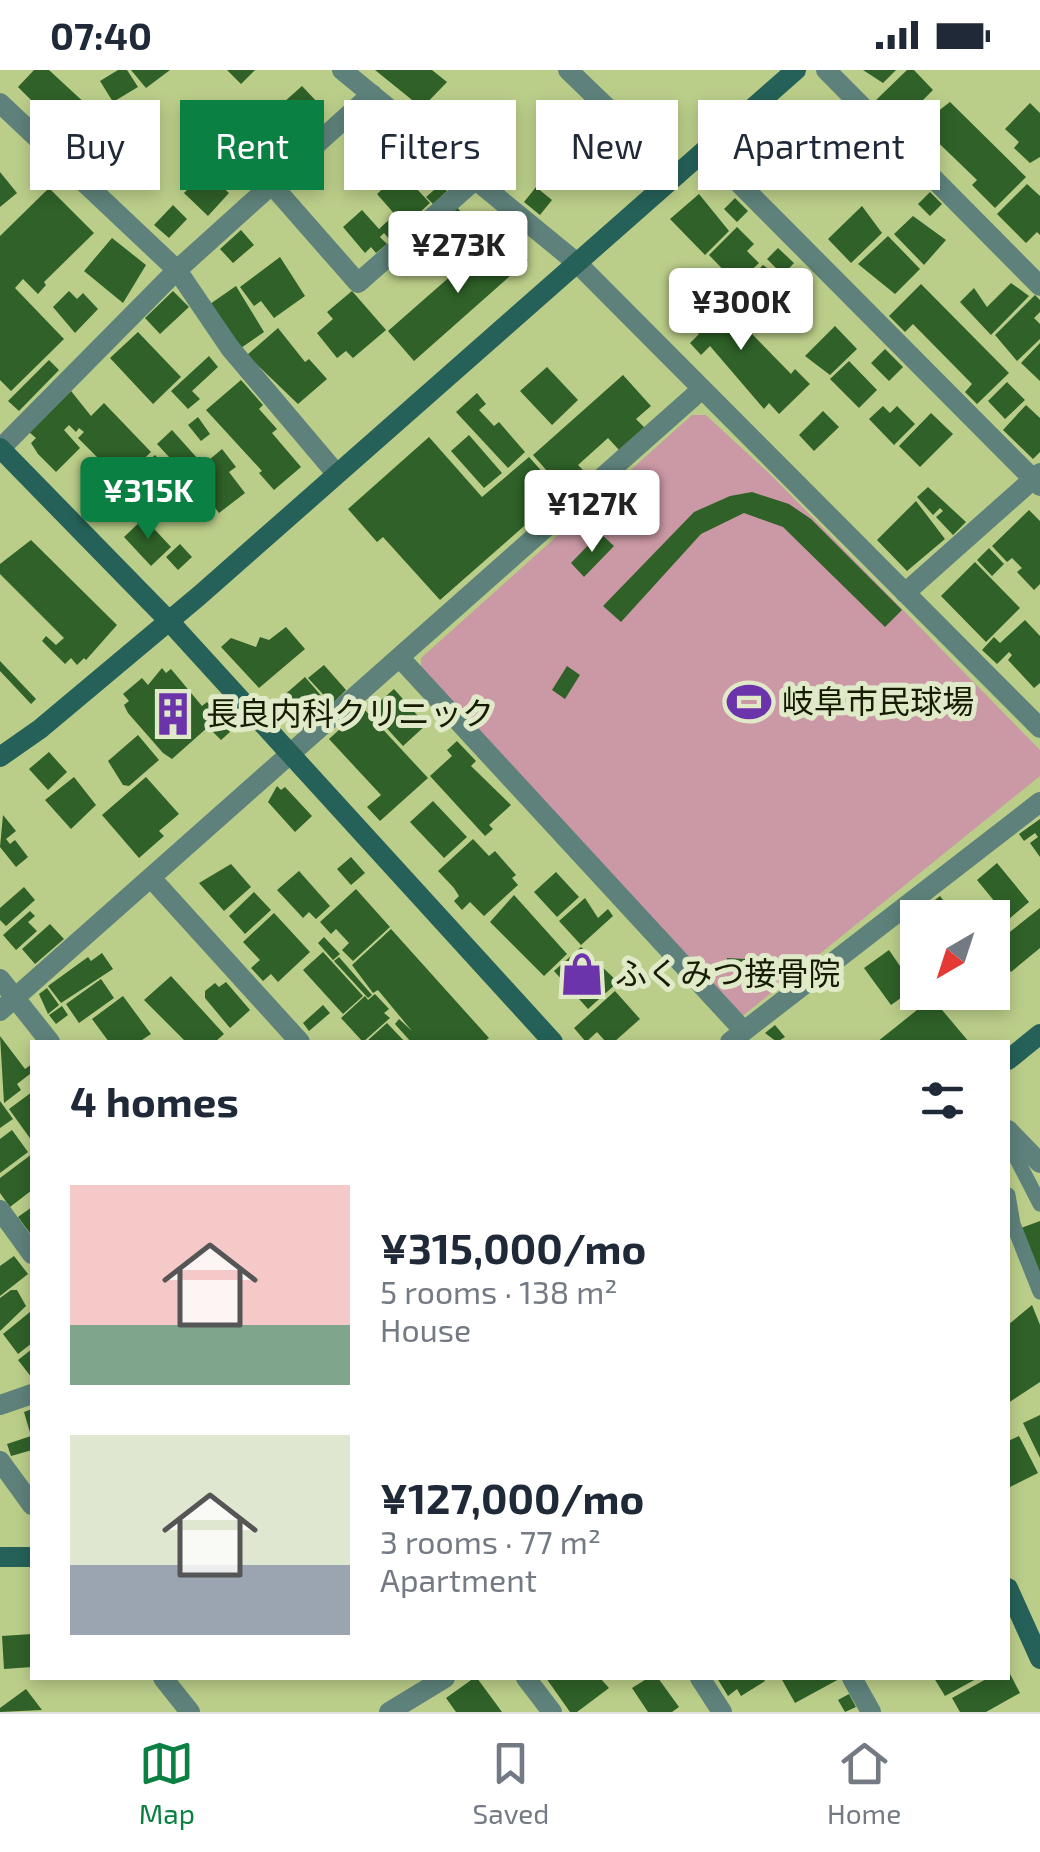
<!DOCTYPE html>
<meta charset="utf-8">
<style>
:root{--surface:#fff;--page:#f2f2f3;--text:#1f2937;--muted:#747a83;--line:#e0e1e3;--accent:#0b8043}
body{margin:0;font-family:"Exo 2","Noto Sans JP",sans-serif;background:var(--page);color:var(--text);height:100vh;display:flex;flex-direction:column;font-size:38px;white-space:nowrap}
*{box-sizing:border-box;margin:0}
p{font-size:32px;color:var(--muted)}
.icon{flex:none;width:55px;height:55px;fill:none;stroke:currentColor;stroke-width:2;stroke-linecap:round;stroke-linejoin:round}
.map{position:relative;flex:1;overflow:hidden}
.drawer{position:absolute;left:30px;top:970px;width:980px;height:640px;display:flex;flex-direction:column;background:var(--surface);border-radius:0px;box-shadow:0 5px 15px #0003}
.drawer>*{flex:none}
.top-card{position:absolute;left:30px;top:30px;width:980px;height:90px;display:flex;gap:20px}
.needle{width:65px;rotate:219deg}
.buttons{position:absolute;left:900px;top:830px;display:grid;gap:20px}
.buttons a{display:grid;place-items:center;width:110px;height:110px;border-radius:0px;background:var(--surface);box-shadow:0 5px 15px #0003;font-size:50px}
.price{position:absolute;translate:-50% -85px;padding:0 22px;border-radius:10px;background:#fff;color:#222;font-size:32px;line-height:65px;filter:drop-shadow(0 2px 5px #0008)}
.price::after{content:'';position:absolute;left:50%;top:60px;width:30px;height:22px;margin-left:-15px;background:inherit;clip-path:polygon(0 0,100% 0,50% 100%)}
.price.active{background:var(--accent);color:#fff}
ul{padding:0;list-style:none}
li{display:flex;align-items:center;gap:30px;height:250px;padding:0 40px}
li span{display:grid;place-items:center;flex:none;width:280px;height:200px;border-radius:0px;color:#555}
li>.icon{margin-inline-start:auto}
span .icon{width:120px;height:120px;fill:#fffc;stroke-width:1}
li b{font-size:42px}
h2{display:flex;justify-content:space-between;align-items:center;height:120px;padding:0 40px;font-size:42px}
.tag{padding:0 35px;border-radius:0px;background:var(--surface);box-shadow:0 5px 15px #0003;font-size:35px;line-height:90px}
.tag.active{background:var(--accent);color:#fff}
.status{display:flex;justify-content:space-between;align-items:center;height:70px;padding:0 50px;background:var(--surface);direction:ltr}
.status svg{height:28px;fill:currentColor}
.menu{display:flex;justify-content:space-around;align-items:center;height:140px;border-top:2px solid var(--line);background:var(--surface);font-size:28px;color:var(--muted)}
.menu a{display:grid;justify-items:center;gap:5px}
.menu .active{color:var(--accent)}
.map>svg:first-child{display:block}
.green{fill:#cb99a6}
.building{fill:#2f6128}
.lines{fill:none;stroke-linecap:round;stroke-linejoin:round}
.lane{stroke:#5e827b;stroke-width:15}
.street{stroke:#5e827b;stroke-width:20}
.secondary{stroke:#256158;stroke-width:20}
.labels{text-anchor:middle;stroke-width:10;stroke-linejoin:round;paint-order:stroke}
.poi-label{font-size:32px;fill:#161c02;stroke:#e0eac8;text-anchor:start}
</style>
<div class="status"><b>07:40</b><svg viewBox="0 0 49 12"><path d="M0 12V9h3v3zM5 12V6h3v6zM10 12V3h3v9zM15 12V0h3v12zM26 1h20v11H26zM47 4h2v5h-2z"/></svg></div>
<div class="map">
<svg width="1040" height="1642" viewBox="0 0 1040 1642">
<rect width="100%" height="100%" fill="#bbce89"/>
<path class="green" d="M692,345H706L773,407L1040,680V706L739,949L421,600V588Z"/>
<path class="building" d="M34,0H49L88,36L63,62L18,17Z
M118,0H127L138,17L113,32L100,11Z
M131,0H170L146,18Z
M227,0H255L241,14Z
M375,0H432L447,12L422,38Z
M863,0H896L883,13Z
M907,0H914L933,20L902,51L894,42L889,47L874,32Z
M302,16L318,33L313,38L323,49L299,70L274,41Z
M242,30L277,66L256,87L220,54Z
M950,32L1026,107L995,138L972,115L977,110L920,55Z
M96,33L116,51L90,81L72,61Z
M1030,33L1040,43V87L1030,93L1014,78L1019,72L1005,59Z
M781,55L812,87L780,117L754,90Z
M846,56L874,84L846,111L818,83Z
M212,64L247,95L233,118L194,84Z
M205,101L229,123L208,146L184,123Z
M0,102L17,123L0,137Z
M401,102L430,133L405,156L377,124Z
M441,114L447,121L433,134L426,127Z
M1027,114L1040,126V165L1037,162L1026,173L997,144Z
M536,117L552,130L540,145L524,132Z
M49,118L94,163L44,212L46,215L38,224L23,209L15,218L64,269L11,321L0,310V166Z
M930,122L942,134L930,146L918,134Z
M699,124L729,161L705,185L670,149Z
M735,128L748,141L737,152L724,139Z
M173,135L187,149L169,168L154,155Z
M456,136L483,168L454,191L433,165L438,161L433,156Z
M862,136L882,163L851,193L828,169Z
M362,140L379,159L393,146L404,159L391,171L384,163L380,167L387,174L376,183L371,177L365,183L343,157Z
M913,146L946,170L924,195L894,164Z
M737,157L754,174L747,181L759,193L737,214L709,185Z
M241,160L254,175L233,193L220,179Z
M502,161L528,190L414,291L388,261Z
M888,166L920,199L895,224L858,194Z
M112,168L146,195L123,233L84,201Z
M778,178L794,193L783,205L767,189Z
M280,187L305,226L274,248L261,231L254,236L240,217Z
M763,195L786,212L783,215L801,234L779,257L740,218Z
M1011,213L1029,226L991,265L960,232L974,218L987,237Z
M921,214L1009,303L977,334L965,322L972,314L913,254L905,262L889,246Z
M236,216L264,262L241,278L210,234Z
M707,218L791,304L795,299L810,314L779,344L769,333L764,339L710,276L701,285L690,273L699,264L691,256L686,261L675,249Z
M69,221L77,229L83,223L98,239L75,263L53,237Z
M173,221L189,237L160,264L145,248Z
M352,221L386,260L353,288L346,281L337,288L317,263L333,249L327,242Z
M1035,225L1040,230V242L1034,248L1040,254V269L1017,291L995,265Z
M835,256L857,279L830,305L805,286Z
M278,258L305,292L309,289L327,309L298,334L247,285Z
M138,262L181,307L153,334L110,288Z
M1040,273V311L1021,293Z
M885,279L903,297L889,311L871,293Z
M209,286L218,297L192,321L200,329L188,339L171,321Z
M49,290L59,300L19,341L8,331Z
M849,291L877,320L859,338L830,309Z
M547,297L578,330L552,355L520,321Z
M623,305L651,336L636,349L645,358L620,381L608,368L578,395L590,407L569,426L533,385Z
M241,310L263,335L259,339L277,359L272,363L301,397L274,420L259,403L262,401L206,340Z
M1007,312L1025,330L1005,349L988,331Z
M71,321L91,346L104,333L151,382L125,407L109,391L105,395L78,368L84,362L79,358L76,362L69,355L64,360L80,378L56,402L38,384L31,373L36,368L29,362Z
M477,323L486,334L479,340L494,356L499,352L525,382L508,398L456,342Z
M1026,335L1040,348V382L1033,389L1003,360Z
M883,336L890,343L897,336L915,354L894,375L869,349Z
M823,341L839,357L814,381L799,365Z
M931,343L953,364L920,397L899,376Z
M198,347L210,364L201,371L188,355Z
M172,360L198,389L183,402L157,374Z
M469,365L502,403L484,418L451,381Z
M429,367L482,427L529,387L554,415L533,433L540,442L440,530L383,467L377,472L348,439Z
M222,379L236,397L229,402L245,423L219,443L194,410L213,395L209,390Z
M155,385L178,411L160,428L136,402Z
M928,417L966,452L953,465L936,447L943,441L940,438L933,445L917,427Z
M143,420L155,434L148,441L135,427Z
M752,422L789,434L811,449L902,540L885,557L783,457L744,443L701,464L621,552L603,536L694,442L730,426Z
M916,431L945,469L907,501L877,470Z
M1029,440L1040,451V514L1034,520L1017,502L1022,498L1012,488L1007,492L992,476Z
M144,448L171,477L151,496L124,467Z
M600,463L614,476L584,507L571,493Z
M31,470L117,555L86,590L84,588L77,595L71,588L65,594L42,571L46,566L56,575L64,568L0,504V494Z
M180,474L192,487L178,500L166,487Z
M989,478L1004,494L992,506L977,490Z
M975,492L1020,538L986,572L941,526Z
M1025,550L1040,566V613L1034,618L1008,590L1012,585L1009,582L997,594L982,580L994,567L1000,573Z
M286,557L305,579L259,618L221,577L231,568L256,577L260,567L269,570Z
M0,591L36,629L31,634L0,601Z
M324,595L346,620L332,634L308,608Z
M567,596L580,605L565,629L552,620Z
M162,598L166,603L171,599L202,636L207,632L230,662L221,670L208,657L172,689L163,683L128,643L124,635L129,631L123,624L142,608L148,615Z
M305,607L331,637L305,660L294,657L274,634Z
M394,619L426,655L403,676L370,640Z
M363,638L428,708L380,751L367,737L381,725L329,669Z
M138,665L159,690L129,716L123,715L108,691Z
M457,671L476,691L471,696L511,735L489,755L493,759L485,766L430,706L452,686L447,680Z
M49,682L67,702L48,720L29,699Z
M74,707L96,735L71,759L45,730Z
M146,707L179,744L159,761L164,766L139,788L102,745Z
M277,716L281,720L285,717L312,746L295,762L268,732Z
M433,731L467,767L444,788L410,752Z
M3,745L16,761L6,769L10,774L15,770L28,787L16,797L0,777Z
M1040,749V787L1030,773L1038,767L1035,763L1024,771L1019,764Z
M473,769L489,786L495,781L516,805L512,808L518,815L484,846L470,832L462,840L454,831L459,826L454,818L438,801Z
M351,787L365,803L351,815L337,799Z
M997,793L1029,832L1009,849L977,810Z
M231,794L251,817L224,841L199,813Z
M299,801L330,836L316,849L309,842L303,848L277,820Z
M556,802L579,827L557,847L534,822Z
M24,817L35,830L6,856L0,850V838Z
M356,819L390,857L353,891L342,880L349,873L336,859L331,864L320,852Z
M254,822L271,840L245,864L229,846Z
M514,825L567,884L544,906L490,852Z
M940,826L957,848H918V859L910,849Z
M585,828L598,848L608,839L613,846L581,875L559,851Z
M1040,838V878L1011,902L992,876Z
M30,841L35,846L28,852L37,861L16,880L3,865Z
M274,843L310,882L278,912L271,904L263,911L251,898L260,890L243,872Z
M50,854L64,869L35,894L22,879Z
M391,859L489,968L484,972H411L395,954L399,949L412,961L378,920L373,923L352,895Z
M324,867L340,884L333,890L318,873Z
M581,877L618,912L588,939L554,901Z
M889,880L915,918L891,935L864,898Z
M323,882L363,926L343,944L303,900Z
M102,883L113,899L61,933L48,916L88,887L91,891Z
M339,887L372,925L368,928L334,891Z
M727,888L765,890V896L726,895Z
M171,906L224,964L215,972H186L144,930Z
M101,909L114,928L79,953L66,934Z
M226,912L250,940L230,958L205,928V921L215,913L219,917Z
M47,918L59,935L48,944L39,924Z
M615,921L640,949L614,972H606L597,962L586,972L574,958Z
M375,924L389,939L384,943L390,948L363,972L341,948L365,926L368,930Z
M123,926L151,964L139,972H109L92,949Z
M932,928L969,972H877Z
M323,935L330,943L309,961L303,953Z
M62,936L68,945L56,954L49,945Z
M387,953L405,972H366Z
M775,955L785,967L777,972L765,963Z
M0,966L25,999L32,994V1008L30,1004L17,1014L21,1020L4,1033Z
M32,1022V1071L9,1039Z
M0,1031L13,1049L0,1058Z
M12,1060L28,1082L0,1103V1069Z
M32,1084V1120L10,1137L0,1123V1108Z
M32,1137V1166L18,1147Z
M1040,1151V1206L1021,1158Z
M14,1186L28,1204L0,1226V1196Z
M11,1220H17L26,1236L0,1261V1228Z
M1032,1235L1040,1255V1312L1008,1333V1255Z
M30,1242L32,1273L18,1284L3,1264Z
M32,1279V1308L18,1290Z
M32,1339V1380L11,1386L7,1374L31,1366L24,1342Z
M1040,1345V1388L1023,1353Z
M1019,1366L1038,1403L1008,1418V1371Z
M32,1564V1597L4,1599L2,1566Z
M1008,1600L1020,1623L986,1642H960L952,1628L988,1608H1008Z
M474,1608H477L502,1642H456L446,1628Z
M546,1608H600L609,1618L577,1642H570Z
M648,1608H658L679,1637L672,1642H648L632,1618Z
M717,1608H763L765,1611L741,1626L737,1619L728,1626Z
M781,1608H841L795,1633Z
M934,1608H978L945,1626Z
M26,1619L42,1640L0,1642V1638Z
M849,1624L856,1637L845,1642L838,1630Z"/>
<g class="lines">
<path class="lane" d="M1008,1072L1040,1134
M1008,1125L1013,1154L1040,1222"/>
<path class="street" d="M342,0L577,193L1040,658
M568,0L677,105
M826,0L1040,216
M0,33L177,200L230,278L335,402
M706,80L1040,416
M272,115L358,213L476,109
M0,379L177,200L372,24
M905,523L1040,403
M401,589L744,961
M152,809L300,972
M0,909L50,972
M0,941L702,319
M730,972L1040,732
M1008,1060L1040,1093
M0,1140L32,1184
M0,1335L32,1324
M0,1391L32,1435
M163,1608L190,1642
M526,1608L552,1642
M700,1608L722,1642
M852,1608L871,1642
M389,1642L445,1608"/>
<path class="secondary" d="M0,378L169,551L553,972
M0,687L40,659L200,525L796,0
M1008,990L1040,964
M0,1487H32
M1008,1518L1040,1589"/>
</g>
<defs>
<g id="stadium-bare" transform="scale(3.45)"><path d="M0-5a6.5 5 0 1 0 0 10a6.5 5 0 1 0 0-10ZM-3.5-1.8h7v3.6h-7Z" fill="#6c34aa" stroke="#e0eac8" stroke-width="2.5" paint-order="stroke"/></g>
<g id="building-bare" transform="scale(3.45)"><path d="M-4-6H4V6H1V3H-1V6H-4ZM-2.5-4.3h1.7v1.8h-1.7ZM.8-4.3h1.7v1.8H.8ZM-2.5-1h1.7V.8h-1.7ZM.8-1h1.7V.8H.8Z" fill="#6c34aa" stroke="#e0eac8" stroke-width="2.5" paint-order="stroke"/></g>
<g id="shop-bare" transform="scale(3.45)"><path d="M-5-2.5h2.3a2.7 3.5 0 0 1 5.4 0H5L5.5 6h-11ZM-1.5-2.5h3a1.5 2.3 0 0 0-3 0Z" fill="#6c34aa" stroke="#e0eac8" stroke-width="2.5" paint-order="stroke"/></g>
</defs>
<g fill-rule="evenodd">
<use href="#stadium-bare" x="749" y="632"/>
<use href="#building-bare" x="173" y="644"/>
<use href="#shop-bare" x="582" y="904"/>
</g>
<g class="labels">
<g class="poi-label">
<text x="782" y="643">岐阜市民球場</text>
<text x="206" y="655">長良内科クリニック</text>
<text x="615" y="915">ふくみつ接骨院</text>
</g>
</g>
</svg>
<div class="buttons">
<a><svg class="needle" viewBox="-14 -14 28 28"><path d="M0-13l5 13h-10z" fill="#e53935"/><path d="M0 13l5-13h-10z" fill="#747a83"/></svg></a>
</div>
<b class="price" style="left:458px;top:226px">¥273K</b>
<b class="price" style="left:741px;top:283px">¥300K</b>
<b class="price active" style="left:148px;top:472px">¥315K</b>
<b class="price" style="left:592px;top:485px">¥127K</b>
<div class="top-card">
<a class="tag">Buy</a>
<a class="tag active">Rent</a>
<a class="tag">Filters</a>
<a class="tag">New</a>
<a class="tag">Apartment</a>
</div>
<section class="drawer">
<h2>4 homes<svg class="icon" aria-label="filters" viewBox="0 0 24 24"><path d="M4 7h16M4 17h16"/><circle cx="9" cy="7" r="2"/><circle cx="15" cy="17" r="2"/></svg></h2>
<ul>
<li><span style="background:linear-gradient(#f6c9c9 70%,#7fa58c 0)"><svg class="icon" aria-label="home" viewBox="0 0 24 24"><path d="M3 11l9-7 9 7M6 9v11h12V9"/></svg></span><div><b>¥315,000/mo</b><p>5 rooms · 138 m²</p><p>House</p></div></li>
<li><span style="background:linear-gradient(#dfe7d0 65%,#9aa5b1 0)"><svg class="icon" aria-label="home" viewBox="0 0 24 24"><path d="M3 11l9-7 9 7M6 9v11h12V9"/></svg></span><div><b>¥127,000/mo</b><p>3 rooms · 77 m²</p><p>Apartment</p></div></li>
</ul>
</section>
</div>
<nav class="menu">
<a class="active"><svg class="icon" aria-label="map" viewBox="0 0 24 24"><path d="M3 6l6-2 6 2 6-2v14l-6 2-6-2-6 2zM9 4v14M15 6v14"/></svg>Map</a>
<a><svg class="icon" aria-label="saved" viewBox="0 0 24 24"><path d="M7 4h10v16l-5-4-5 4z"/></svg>Saved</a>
<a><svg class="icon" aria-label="home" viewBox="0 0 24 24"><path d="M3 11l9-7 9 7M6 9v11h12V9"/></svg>Home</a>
</nav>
